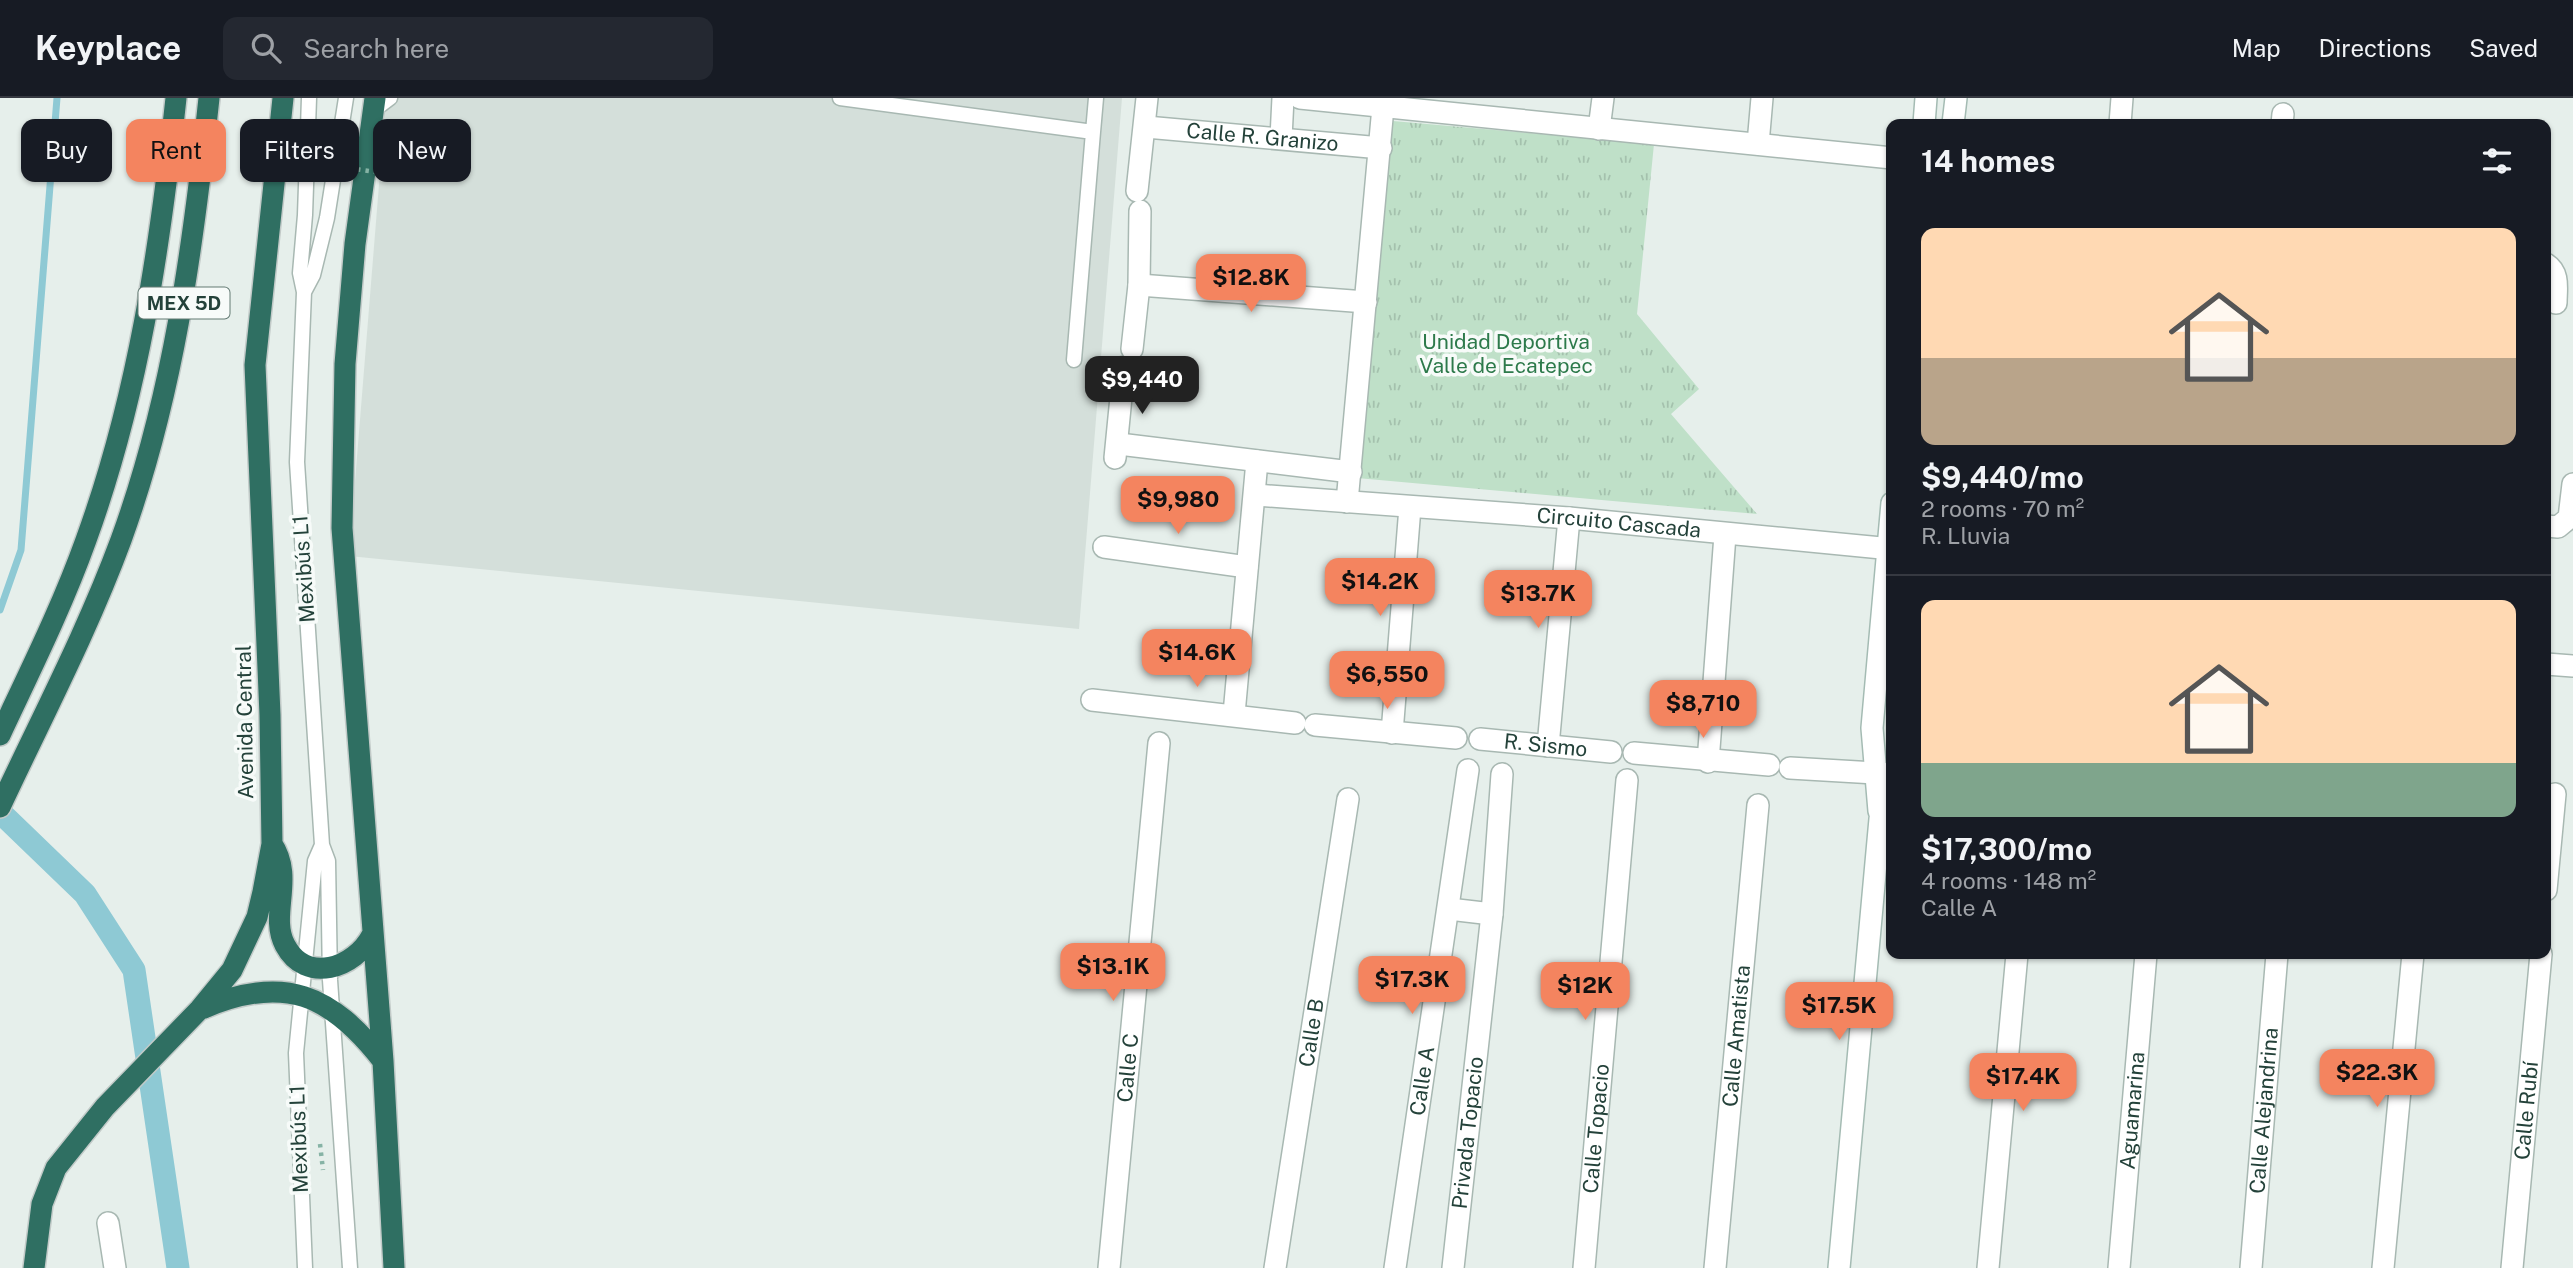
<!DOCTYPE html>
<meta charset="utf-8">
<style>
:root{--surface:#171b24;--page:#242831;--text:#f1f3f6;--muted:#9ea1a6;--line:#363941;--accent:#f4845f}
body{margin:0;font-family:"Public Sans",sans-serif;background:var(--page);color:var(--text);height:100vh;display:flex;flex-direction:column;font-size:26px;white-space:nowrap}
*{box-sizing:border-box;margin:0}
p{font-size:23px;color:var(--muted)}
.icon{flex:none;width:38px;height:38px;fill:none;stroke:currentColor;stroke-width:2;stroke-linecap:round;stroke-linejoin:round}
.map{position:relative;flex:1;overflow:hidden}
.drawer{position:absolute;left:1886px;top:21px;width:665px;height:840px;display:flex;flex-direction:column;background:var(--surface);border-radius:14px;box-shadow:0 2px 5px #0004}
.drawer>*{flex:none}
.hud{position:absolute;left:21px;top:21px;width:665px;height:63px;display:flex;gap:14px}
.price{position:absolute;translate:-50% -60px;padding:0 16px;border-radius:14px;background:var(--accent);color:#111;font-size:23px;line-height:46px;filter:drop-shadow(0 2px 4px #0008)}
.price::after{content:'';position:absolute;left:50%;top:42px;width:21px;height:16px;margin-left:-10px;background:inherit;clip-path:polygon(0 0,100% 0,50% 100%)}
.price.selected{background:#222;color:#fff}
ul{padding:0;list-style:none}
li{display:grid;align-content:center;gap:14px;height:371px;padding:0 35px}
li+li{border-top:2px solid var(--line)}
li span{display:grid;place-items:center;height:217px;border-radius:14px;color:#555}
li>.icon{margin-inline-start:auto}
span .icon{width:126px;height:126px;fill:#fffc;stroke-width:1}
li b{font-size:30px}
h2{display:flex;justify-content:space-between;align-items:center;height:84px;padding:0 35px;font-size:30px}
.pill{padding:0 24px;border-radius:14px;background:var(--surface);box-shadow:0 2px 5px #0004;font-size:24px;line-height:63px}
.pill.selected{background:var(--accent);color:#111}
header{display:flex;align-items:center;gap:42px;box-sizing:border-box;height:98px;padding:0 35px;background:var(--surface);border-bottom:2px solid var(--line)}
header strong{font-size:33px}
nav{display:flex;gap:38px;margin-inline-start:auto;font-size:24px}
.search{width:490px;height:63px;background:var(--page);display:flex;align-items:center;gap:18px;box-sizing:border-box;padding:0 24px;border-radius:14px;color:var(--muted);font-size:26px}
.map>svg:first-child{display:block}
.built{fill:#d4dfda}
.park{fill:url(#park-tufts)}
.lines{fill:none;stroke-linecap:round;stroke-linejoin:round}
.stream{stroke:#8ec9d4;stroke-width:7}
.canal{stroke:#8ec9d4;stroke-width:23}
.lane-casing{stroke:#a8b8b2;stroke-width:17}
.street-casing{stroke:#a8b8b2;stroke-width:24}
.secondary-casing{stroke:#a4bbb3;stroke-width:24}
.highway-casing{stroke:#c2cac8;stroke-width:24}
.path{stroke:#86b3a5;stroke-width:4.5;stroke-dasharray:3.5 5;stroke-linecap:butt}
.lane{stroke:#fff;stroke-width:14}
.street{stroke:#fff;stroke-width:21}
.secondary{stroke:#fff;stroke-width:21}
.highway{stroke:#2f6f62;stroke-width:21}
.path-bridge{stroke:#86b3a5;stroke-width:4.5;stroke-dasharray:3.5 5;stroke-linecap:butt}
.labels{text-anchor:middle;stroke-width:7;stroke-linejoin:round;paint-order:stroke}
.shield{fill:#f7fbf9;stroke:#637a73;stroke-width:2}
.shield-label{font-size:19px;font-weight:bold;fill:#24423a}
.street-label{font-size:21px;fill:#24423a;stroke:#f7fbf9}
.park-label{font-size:21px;fill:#2d7a4b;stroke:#f7fbf9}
</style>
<header>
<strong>Keyplace</strong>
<div class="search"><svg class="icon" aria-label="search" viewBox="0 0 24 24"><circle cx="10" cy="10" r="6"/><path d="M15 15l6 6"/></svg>Search here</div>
<nav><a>Map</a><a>Directions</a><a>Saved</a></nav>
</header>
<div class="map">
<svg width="2573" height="1170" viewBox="0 0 2573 1170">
<defs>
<pattern id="park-tufts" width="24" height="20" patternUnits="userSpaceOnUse" patternTransform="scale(1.75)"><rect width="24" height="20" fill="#bfe0c8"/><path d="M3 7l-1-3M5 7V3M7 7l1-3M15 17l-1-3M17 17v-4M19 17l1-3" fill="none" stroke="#a4c1ad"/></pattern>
</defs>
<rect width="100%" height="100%" fill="#e6efeb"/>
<path class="built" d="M386,0H1122L1079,531L349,458Z"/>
<path class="park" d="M1393,23L1654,46L1637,216L1699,291L1671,316L1757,416L1357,380Z"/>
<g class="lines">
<path class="stream" d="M0,512L21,452L57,0"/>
<path class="canal" d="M0,714L85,796L134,872L178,1170"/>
<g class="lane-casing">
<path id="lane" d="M309,0L305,117L300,175L304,194L297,364L322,747L328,763L330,882L350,1170
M840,0L1093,34L1074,262
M374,12L390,0
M1093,34L1096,0
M304,194L313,177L327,120L346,0
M305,1170L296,955L315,763L322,747"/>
</g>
<g class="street-casing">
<g id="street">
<path d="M1300,0L1892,60"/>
<path d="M2120,26L2122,0"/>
<path d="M2282,26L2283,16"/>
<path id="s1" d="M1146,29L1381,50"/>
<path d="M1599,31L1603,0"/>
<path d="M1281,40L1283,0"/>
<path d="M1758,46L1762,0"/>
<path d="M1137,93L1147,0"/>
<path d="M2546,166C2560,175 2556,191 2556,205"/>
<path d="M1139,187L1366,204"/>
<path d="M1132,251L1139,187L1140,113"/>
<path d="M1119,346L1351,374"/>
<path d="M1115,360L1124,269"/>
<path id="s2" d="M1256,397L1569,420L1892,451"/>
<path d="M1347,404L1383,9"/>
<path d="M2546,428L2558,429L2569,420L2573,386"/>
<path d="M1104,449L1247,469"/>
<path d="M2546,566L2573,568"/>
<path d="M1092,602L1295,625"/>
<path d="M1234,616L1257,363"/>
<path d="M1315,627L1456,640"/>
<path d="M1392,635L1410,409"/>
<path id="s3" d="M1480,641L1611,654"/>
<path d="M1548,648L1569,420"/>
<path d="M1634,655L1769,667"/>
<path d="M1708,664L1725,437"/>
<path d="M1790,670L1892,676"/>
<path d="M2546,792L2555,696"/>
<path d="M1449,811L1492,816"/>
<path d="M108,1125L115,1170"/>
<path id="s4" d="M1109,1170L1159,645"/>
<path id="s5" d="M1275,1170L1348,701"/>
<path id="s6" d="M1395,1170L1468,672"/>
<path id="s7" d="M1453,1170L1492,816L1502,676"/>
<path id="s8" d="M1584,1170L1627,682"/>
<path id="s9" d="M1715,1170L1758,707"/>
<path d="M1988,1170L2017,856"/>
<path id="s10" d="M2119,1170L2146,856"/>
<path id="s11" d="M2251,1170L2277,856"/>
<path d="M2383,1170L2413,856"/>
<path id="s12" d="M2512,1170L2541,856"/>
</g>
</g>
<g class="secondary-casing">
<path id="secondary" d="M1924,26L1926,0
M1953,26L1956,0
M1879,713L1872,630L1892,405
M1839,1170L1880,721L1892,683"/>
</g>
<g class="highway-casing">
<path id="highway" d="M375,0L355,146L345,266L342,430L383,963L394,1170
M0,637C30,573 62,509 86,442C138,299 160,150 176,0
M0,709C41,621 87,534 121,442C173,299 193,150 209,0
M272,746C295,780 269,817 285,847C306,887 355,870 372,837
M204,910C284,876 331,896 383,963
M34,1170L42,1106L56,1070L105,1009L200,911L232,872L257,819L263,794L272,746L270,617L255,267L283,0"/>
</g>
<path class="path" d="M320,1046L323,1072"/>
<use href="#lane" class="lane"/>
<use href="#street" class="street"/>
<use href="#secondary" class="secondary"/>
<use href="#highway" class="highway"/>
<path class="path-bridge" d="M315,65L389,76"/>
</g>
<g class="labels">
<rect class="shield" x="138.5" y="189.5" width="91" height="31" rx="5"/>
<g class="shield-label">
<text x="184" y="212">MEX 5D</text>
</g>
<g class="street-label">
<text dy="7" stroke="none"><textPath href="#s1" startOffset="117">Calle R. Granizo</textPath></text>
<text dy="7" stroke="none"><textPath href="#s2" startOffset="364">Circuito Cascada</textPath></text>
<text transform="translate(304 471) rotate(-94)" y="7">Mexibús L1</text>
<text transform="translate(245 624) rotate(-91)" y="7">Avenida Central</text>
<text dy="7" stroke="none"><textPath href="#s3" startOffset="66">R. Sismo</textPath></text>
<text dy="7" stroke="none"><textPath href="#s5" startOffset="238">Calle B</textPath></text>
<text dy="7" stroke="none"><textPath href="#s9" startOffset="233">Calle Amatista</textPath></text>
<text dy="7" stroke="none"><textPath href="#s4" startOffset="201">Calle C</textPath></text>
<text dy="7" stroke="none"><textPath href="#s6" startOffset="189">Calle A</textPath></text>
<text dy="7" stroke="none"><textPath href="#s10" startOffset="158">Aguamarina</textPath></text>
<text dy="7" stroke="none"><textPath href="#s11" startOffset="158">Calle Alejandrina</textPath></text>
<text dy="7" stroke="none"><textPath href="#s12" startOffset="158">Calle Rubí</textPath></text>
<text dy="7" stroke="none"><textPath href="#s8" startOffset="140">Calle Topacio</textPath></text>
<text dy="7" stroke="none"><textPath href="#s7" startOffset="136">Privada Topacio</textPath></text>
<text transform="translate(299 1041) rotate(-92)" y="7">Mexibús L1</text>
</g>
<g class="park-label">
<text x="1506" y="251">Unidad Deportiva<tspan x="1506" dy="24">Valle de Ecatepec</tspan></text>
</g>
</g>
</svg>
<b class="price" style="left:1251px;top:216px">$12.8K</b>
<b class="price selected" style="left:1142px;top:318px">$9,440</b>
<b class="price" style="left:1178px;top:438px">$9,980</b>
<b class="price" style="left:1380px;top:520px">$14.2K</b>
<b class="price" style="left:1538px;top:532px">$13.7K</b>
<b class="price" style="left:1197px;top:591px">$14.6K</b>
<b class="price" style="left:1387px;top:613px">$6,550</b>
<b class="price" style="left:1703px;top:642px">$8,710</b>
<b class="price" style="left:1113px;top:905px">$13.1K</b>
<b class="price" style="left:1412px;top:918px">$17.3K</b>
<b class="price" style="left:1585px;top:924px">$12K</b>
<b class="price" style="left:1839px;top:944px">$17.5K</b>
<b class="price" style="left:2377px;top:1011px">$22.3K</b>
<b class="price" style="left:2023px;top:1015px">$17.4K</b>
<div class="hud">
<a class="pill">Buy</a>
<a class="pill selected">Rent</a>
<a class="pill">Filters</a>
<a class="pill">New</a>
</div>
<section class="drawer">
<h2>14 homes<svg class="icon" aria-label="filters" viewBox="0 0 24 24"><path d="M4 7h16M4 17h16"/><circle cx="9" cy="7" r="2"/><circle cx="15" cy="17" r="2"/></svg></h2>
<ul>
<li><span style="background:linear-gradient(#ffd9b3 60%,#b9a48a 0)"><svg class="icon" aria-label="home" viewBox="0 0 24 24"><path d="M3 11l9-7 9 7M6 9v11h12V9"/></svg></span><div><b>$9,440/mo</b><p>2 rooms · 70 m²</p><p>R. Lluvia</p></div></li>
<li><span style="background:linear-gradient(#ffd9b3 75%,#7fa58c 0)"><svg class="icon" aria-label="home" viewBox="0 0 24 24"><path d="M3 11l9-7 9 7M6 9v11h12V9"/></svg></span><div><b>$17,300/mo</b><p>4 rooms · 148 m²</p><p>Calle A</p></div></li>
</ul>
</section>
</div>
